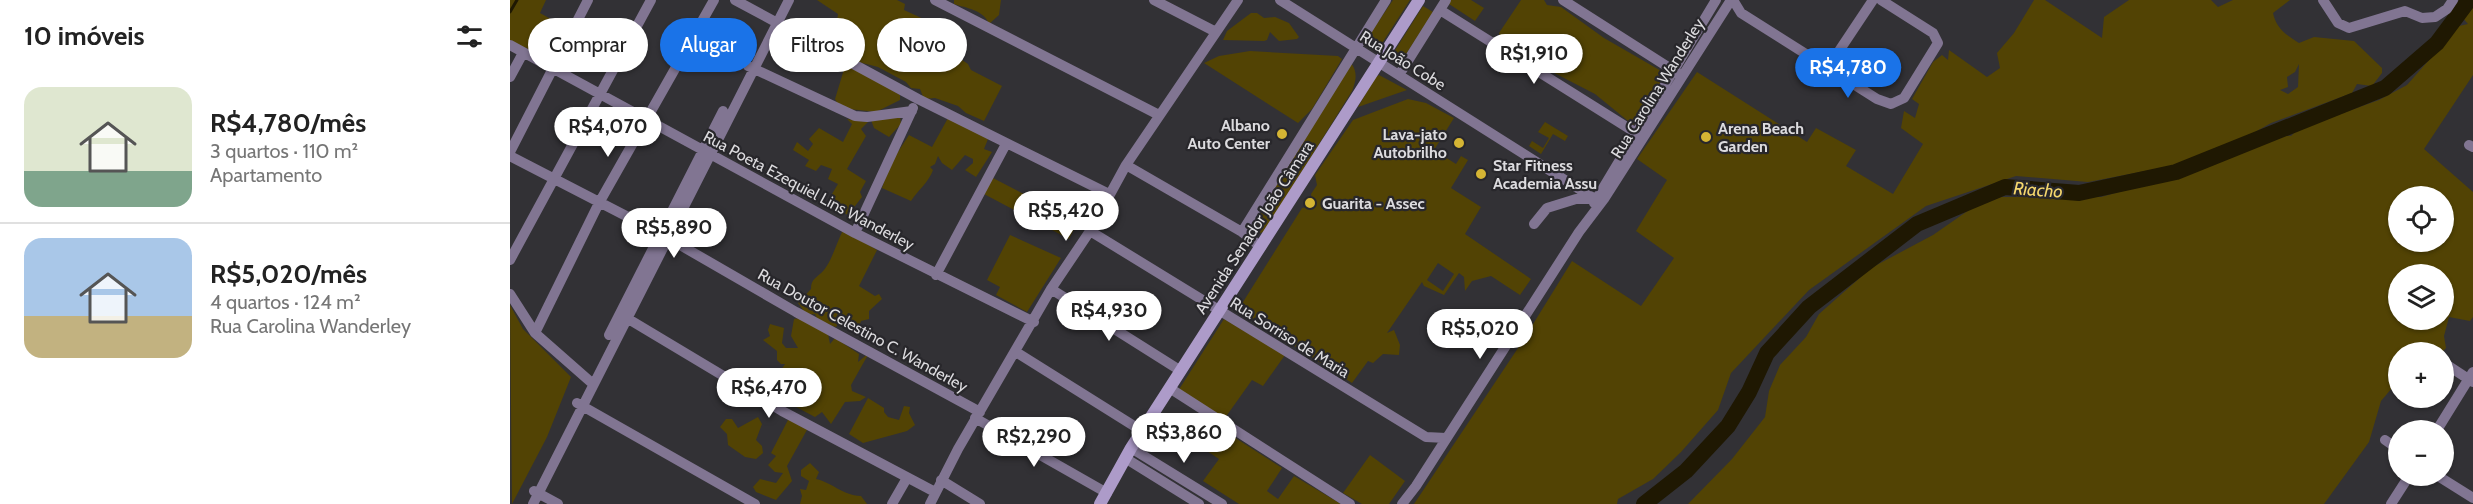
<!DOCTYPE html>
<html lang="pt">
<meta charset="utf-8">
<style>
:root{--surface:#fff;--page:#f2f2f2;--text:#222;--muted:#767676;--line:#e0e0e0;--accent:#1a73e8}
body{margin:0;font-family:Cabin,sans-serif;background:var(--page);color:var(--text);height:100vh;display:flex;flex-direction:column;font-size:22px;white-space:nowrap}
*{box-sizing:border-box;margin:0}
p{font-size:20px;color:var(--muted)}
.icon{flex:none;width:33px;height:33px;fill:none;stroke:currentColor;stroke-width:2;stroke-linecap:round;stroke-linejoin:round}
.map{position:relative;flex:1;overflow:hidden}
.panel{display:flex;flex-direction:column;background:var(--surface);width:510px}
.panel>*{flex:none}
.guide{position:absolute;left:18px;top:18px;width:570px;height:54px;display:flex;gap:12px}
.controls{position:absolute;left:1878px;top:186px;display:grid;gap:12px}
.controls a{display:grid;place-items:center;width:66px;height:66px;border-radius:50%;background:var(--surface);box-shadow:0 2px 4px #0004;font-size:30px}
.price{position:absolute;translate:-50% -51px;padding:0 14px;border-radius:21px;background:#fff;color:#222;font-size:20px;line-height:39px;filter:drop-shadow(0 2px 3px #0008)}
.price::after{content:'';position:absolute;left:50%;top:36px;width:18px;height:14px;margin-left:-9px;background:inherit;clip-path:polygon(0 0,100% 0,50% 100%)}
.price.active{background:var(--accent);color:#fff}
ul{padding:0;list-style:none}
li{display:flex;align-items:center;gap:18px;height:150px;padding:0 24px}
li+li{border-top:2px solid var(--line)}
li span{display:grid;place-items:center;flex:none;width:168px;height:120px;border-radius:18px;color:#555}
li>.icon{margin-inline-start:auto}
span .icon{width:72px;height:72px;fill:#fffc;stroke-width:1}
li b{font-size:26px}
h2{display:flex;justify-content:space-between;align-items:center;height:72px;padding:0 24px;font-size:26px}
.pill{padding:0 21px;border-radius:27px;background:var(--surface);box-shadow:0 2px 4px #0004;font-size:21px;line-height:54px}
.pill.active{background:var(--accent);color:#fff}
main{display:flex;flex:1;min-height:0}
.map>svg:first-child{display:block}
.green{fill:#524304;fill-rule:evenodd}
.lines{fill:none;stroke-linecap:round;stroke-linejoin:round}
.stream{stroke:#1f1802;stroke-width:3}
.river{stroke:#1f1802;stroke-width:16}
.minor{stroke:#817592;stroke-width:10}
.secondary{stroke:#ad9bc9;stroke-width:12}
.poi-dot{fill:#d5b534;stroke:#28272b;stroke-width:2}
.labels{text-anchor:middle;stroke-width:4.5;stroke-linejoin:round;paint-order:stroke}
.street-label{font-size:16px;fill:#dcdbde;stroke:#28272b}
.poi-label{font-size:16px;font-weight:bold;fill:#dcdbde;stroke:#28272b;text-anchor:start}
.water-label{font-size:18px;font-style:italic;fill:#f5d76d;stroke:#28272b}
</style>
<main>
<section class="panel">
<h2>10 imóveis<svg class="icon" aria-label="filters" viewBox="0 0 24 24"><path d="M4 7h16M4 17h16"/><circle cx="9" cy="7" r="2"/><circle cx="15" cy="17" r="2"/></svg></h2>
<ul>
<li><span style="background:linear-gradient(#dfe7d0 70%,#7fa58c 0)"><svg class="icon" aria-label="home" viewBox="0 0 24 24"><path d="M3 11l9-7 9 7M6 9v11h12V9"/></svg></span><div><b>R$4,780/mês</b><p>3 quartos · 110 m²</p><p>Apartamento</p></div></li>
<li><span style="background:linear-gradient(#a9c7e8 65%,#c2b280 0)"><svg class="icon" aria-label="home" viewBox="0 0 24 24"><path d="M3 11l9-7 9 7M6 9v11h12V9"/></svg></span><div><b>R$5,020/mês</b><p>4 quartos · 124 m²</p><p>Rua Carolina Wanderley</p></div></li>
</ul>
</section>
<div class="map">
<svg width="1963" height="504" viewBox="0 0 1963 504">
<rect width="100%" height="100%" fill="#323135"/>
<path class="green" d="M0,0H36L30,13L53,26C52,36 51,36 45,43C30,59 18,48 0,41Z
M307,0H387L395,4L394,10L431,27L423,46L430,49L433,44L430,39L433,35L444,44L442,53L458,64L461,70L492,86L474,121L456,113L448,106L425,98L414,99L410,89L401,88L396,82L368,67L337,59L335,49L330,45L336,30L327,21L328,14Z
M444,0H491L489,15L479,24C474,10 456,8 444,4Z
M883,0H900L869,48L864,49L854,43Z
M941,0H961L974,8L965,21L939,4Z
M1011,0H1034L1037,5L1051,7L1094,38L1153,72L1155,75L1123,125L1085,94L1025,63L991,41L989,33Z
M1524,0H1535L1592,38L1594,17L1619,0H1701L1708,7L1723,0H1780L1763,13C1766,28 1776,35 1789,43L1804,37L1844,41L1872,68V73L1862,86L1847,84L1842,93L1761,123L1738,136L1667,165L1578,182L1506,176L1416,206L1299,290L1221,373L1208,410L1171,452L1143,479L1108,499L1107,504H904L1012,342L1062,261L1131,306L1164,258L1126,231L1157,180L1127,159L1187,72L1297,142L1306,128L1346,150L1336,166L1383,194L1413,144L1391,128L1394,111L1405,118L1409,104L1402,99L1423,62L1432,55L1438,60L1439,50L1477,77L1490,68L1487,53L1504,33ZM1789,64L1788,87L1778,94L1770,90L1778,87L1777,77L1785,72Z
M1952,0H1963V75L1914,149L1963,192V317L1960,321L1939,317L1934,336L1936,348L1932,352H1888V381L1871,401L1859,442L1814,504H1178L1222,459L1255,417L1259,391L1270,365L1296,337L1309,314L1361,268L1423,235L1459,210L1491,197H1591L1688,170L1768,135L1781,136L1788,129L1869,100L1897,85L1949,26L1958,24L1946,10ZM1888,196H1934V242H1888ZM1888,274H1934V320H1888Z
M913,6L923,12L891,62L886,61L882,55Z
M741,13H747L754,18L765,17L779,23L789,37L787,39L769,41L760,32L757,40L754,41L713,40L717,31Z
M740,51L828,56L832,59L802,109L788,123L694,63L709,56Z
M333,61L390,95V100L366,112L330,108L325,99L335,66Z
M841,63C848,72 846,81 842,91L754,232L746,234L741,232L757,200Z
M869,75L897,90L848,107L865,78Z
M898,99L916,103L944,118L924,150L946,164L951,156L958,160L941,188L971,207L955,234L1021,279L1010,295L981,276L962,281L955,291L954,277L949,273L934,295L914,286L912,282L877,333L884,330L890,345L889,355L873,354L863,363L858,361L842,383L728,310L792,208L797,207L799,201L802,200L801,194L807,185L805,175L843,120ZM928,263L944,274L933,291L917,280Z
M390,117L391,124L379,137L364,128L361,120Z
M438,118L478,139L474,149L482,152L466,177L455,170L463,163V159L455,155L442,170L432,163L428,156L425,164L420,167L423,170C419,182 408,190 401,201L372,188L380,164L399,135L422,147Z
M337,119L358,122L351,129L356,136L337,169L356,181L350,192L352,197L338,215L316,204L328,184L318,179L322,169L311,165L306,171L295,166L299,160L283,150L287,142L298,151L303,144L299,139L309,128L333,142L342,124Z
M1035,122L1058,136L1055,141L1043,134L1031,154L1019,146L1022,141L1033,148L1039,138L1028,132Z
M483,178L568,222L559,239L474,194Z
M333,230L367,250L349,286L365,296L369,294L372,299L359,311V319L351,321L347,332L328,324L326,327L308,321L305,314L297,315L288,303L301,289C301,278 307,278 314,270C322,260 327,242 333,230Z
M500,235L551,258L517,312L486,295L490,287L477,280Z
M0,305L13,329L61,377L37,437L2,504Z
M289,318L318,334L320,344L325,338L349,354L348,362L359,353L341,385L342,391L356,397L350,401L335,402L321,424L312,412L305,417L271,399L259,388L275,364H271L267,360V351L253,340L260,336L258,330L260,324L274,328L272,343L276,348H288L281,336L284,319Z
M714,319L775,355L753,386L742,380L715,418L668,391Z
M358,398L374,408V412L378,417L389,420L394,406L400,407L399,413L405,425L397,431L353,443L339,434Z
M248,417L252,424L246,440L252,446L253,453L246,459L235,457L218,445L217,434L210,427L216,419H222L228,428Z
M279,418L298,428L277,466L282,481L266,500L246,492L243,487L250,479L266,483L273,473L265,472L258,465L266,456L261,453Z
M699,421L772,468L757,491L768,499L784,476L831,504H729L693,481L709,459L685,443Z
M860,455L895,481L879,504H852L833,493Z
M300,463L309,472L306,479C323,483 332,495 351,496L357,504H290L292,496L290,489L296,490L299,481L291,476V470Z"/>
<g class="lines">
<path class="stream" d="M0,12L7,0"/>
<path class="river" d="M1134,504L1176,471L1218,426L1239,392L1257,353L1299,307L1407,224L1495,187L1569,193L1666,172L1875,88L1927,43L1959,0"/>
<path class="minor" d="M225,0L408,99L599,194
M425,0L649,115
M644,0L706,32
M770,0L1085,199H1094
M1053,0L1169,74
M1223,0L1231,13L1367,99L1381,104L1394,98L1428,43L1423,33L1371,0
M1813,0L1828,23L1839,28L1895,11L1912,18L1925,17L1937,9L1943,0
M930,10L1131,136
M0,45L345,233L524,322
M238,66L345,116L357,117L402,111
M1317,69L1363,0
M889,75L936,0
M0,77L13,53
M1959,145L1963,147
M0,152L78,0
M0,156L151,234L286,312L470,412
M616,165L732,232L751,247
M1084,203L1206,0
M1024,224L1037,208L1066,199H1085
M580,231L916,437L936,438
M732,232L876,0
M345,233L403,108
M0,260L141,0
M426,275L496,144
M541,289L671,371
M0,294L25,333L83,384
M110,314L272,411L425,492
M25,333L89,203L204,0
M99,335L213,111
M506,352L632,431
M1934,363L1963,382
M661,389L840,504
M67,403L245,504
M465,418L597,493
M1927,430L1963,372
M1875,440L1888,449
M621,448L712,504
M615,458L689,504
M1928,476L1963,498
M431,480L470,504
M24,491L48,504
M23,504L279,0
M382,504L397,478
M420,504L448,449L541,289L580,231L616,165L728,0
M892,504L906,486L1069,232L1094,199L1221,0
M1881,504L1899,476"/>
<path class="secondary" d="M590,504L621,448L909,0"/>
</g>
<g class="poi-dot">
<circle cx="772" cy="134" r="6"/>
<circle cx="1196" cy="137" r="6"/>
<circle cx="949" cy="143" r="6"/>
<circle cx="971" cy="174" r="6"/>
<circle cx="800" cy="203" r="6"/>
</g>
<g class="labels">
<g class="street-label">
<text transform="translate(893 60) rotate(32)" y="6">Rua João Cobe</text>
<text transform="translate(1147 88) rotate(-58)" y="6">Rua Carolina Wanderley</text>
<text transform="translate(299 190) rotate(28)" y="6">Rua Poeta Ezequiel Lins Wanderley</text>
<text transform="translate(744 227) rotate(-57)" y="6">Avenida Senador João Câmara</text>
<text transform="translate(353 330) rotate(29)" y="6">Rua Doutor Celestino C. Wanderley</text>
<text transform="translate(780 337) rotate(32)" y="6">Rua Sorriso de Maria</text>
</g>
<g class="poi-label">
<text x="760" y="131" text-anchor="end">Albano<tspan x="760" dy="18">Auto Center</tspan></text>
<text x="1208" y="134">Arena Beach<tspan x="1208" dy="18">Garden</tspan></text>
<text x="937" y="140" text-anchor="end">Lava-jato<tspan x="937" dy="18">Autobrilho</tspan></text>
<text x="983" y="171">Star Fitness<tspan x="983" dy="18">Academia Assu</tspan></text>
<text x="812" y="209">Guarita - Assec</text>
</g>
<g class="water-label">
<text transform="translate(1528 190) rotate(4)" y="6">Riacho</text>
</g>
</g>
</svg>
<div class="controls">
<a><svg class="icon" aria-label="locate" viewBox="0 0 24 24"><circle cx="12" cy="12" r="6"/><path d="M12 2v4M12 18v4M2 12h4M18 12h4"/></svg></a>
<a><svg class="icon" aria-label="layers" viewBox="0 0 24 24"><path d="M12 4l9 5-9 5-9-5zM3 14l9 5 9-5"/></svg></a>
<a>+</a>
<a>−</a>
</div>
<b class="price" style="left:1024px;top:85px">R$1,910</b>
<b class="price active" style="left:1338px;top:99px">R$4,780</b>
<b class="price" style="left:98px;top:158px">R$4,070</b>
<b class="price" style="left:556px;top:242px">R$5,420</b>
<b class="price" style="left:164px;top:259px">R$5,890</b>
<b class="price" style="left:599px;top:342px">R$4,930</b>
<b class="price" style="left:970px;top:360px">R$5,020</b>
<b class="price" style="left:259px;top:419px">R$6,470</b>
<b class="price" style="left:674px;top:464px">R$3,860</b>
<b class="price" style="left:524px;top:468px">R$2,290</b>
<div class="guide">
<a class="pill">Comprar</a>
<a class="pill active">Alugar</a>
<a class="pill">Filtros</a>
<a class="pill">Novo</a>
</div>
</div>
</main>
